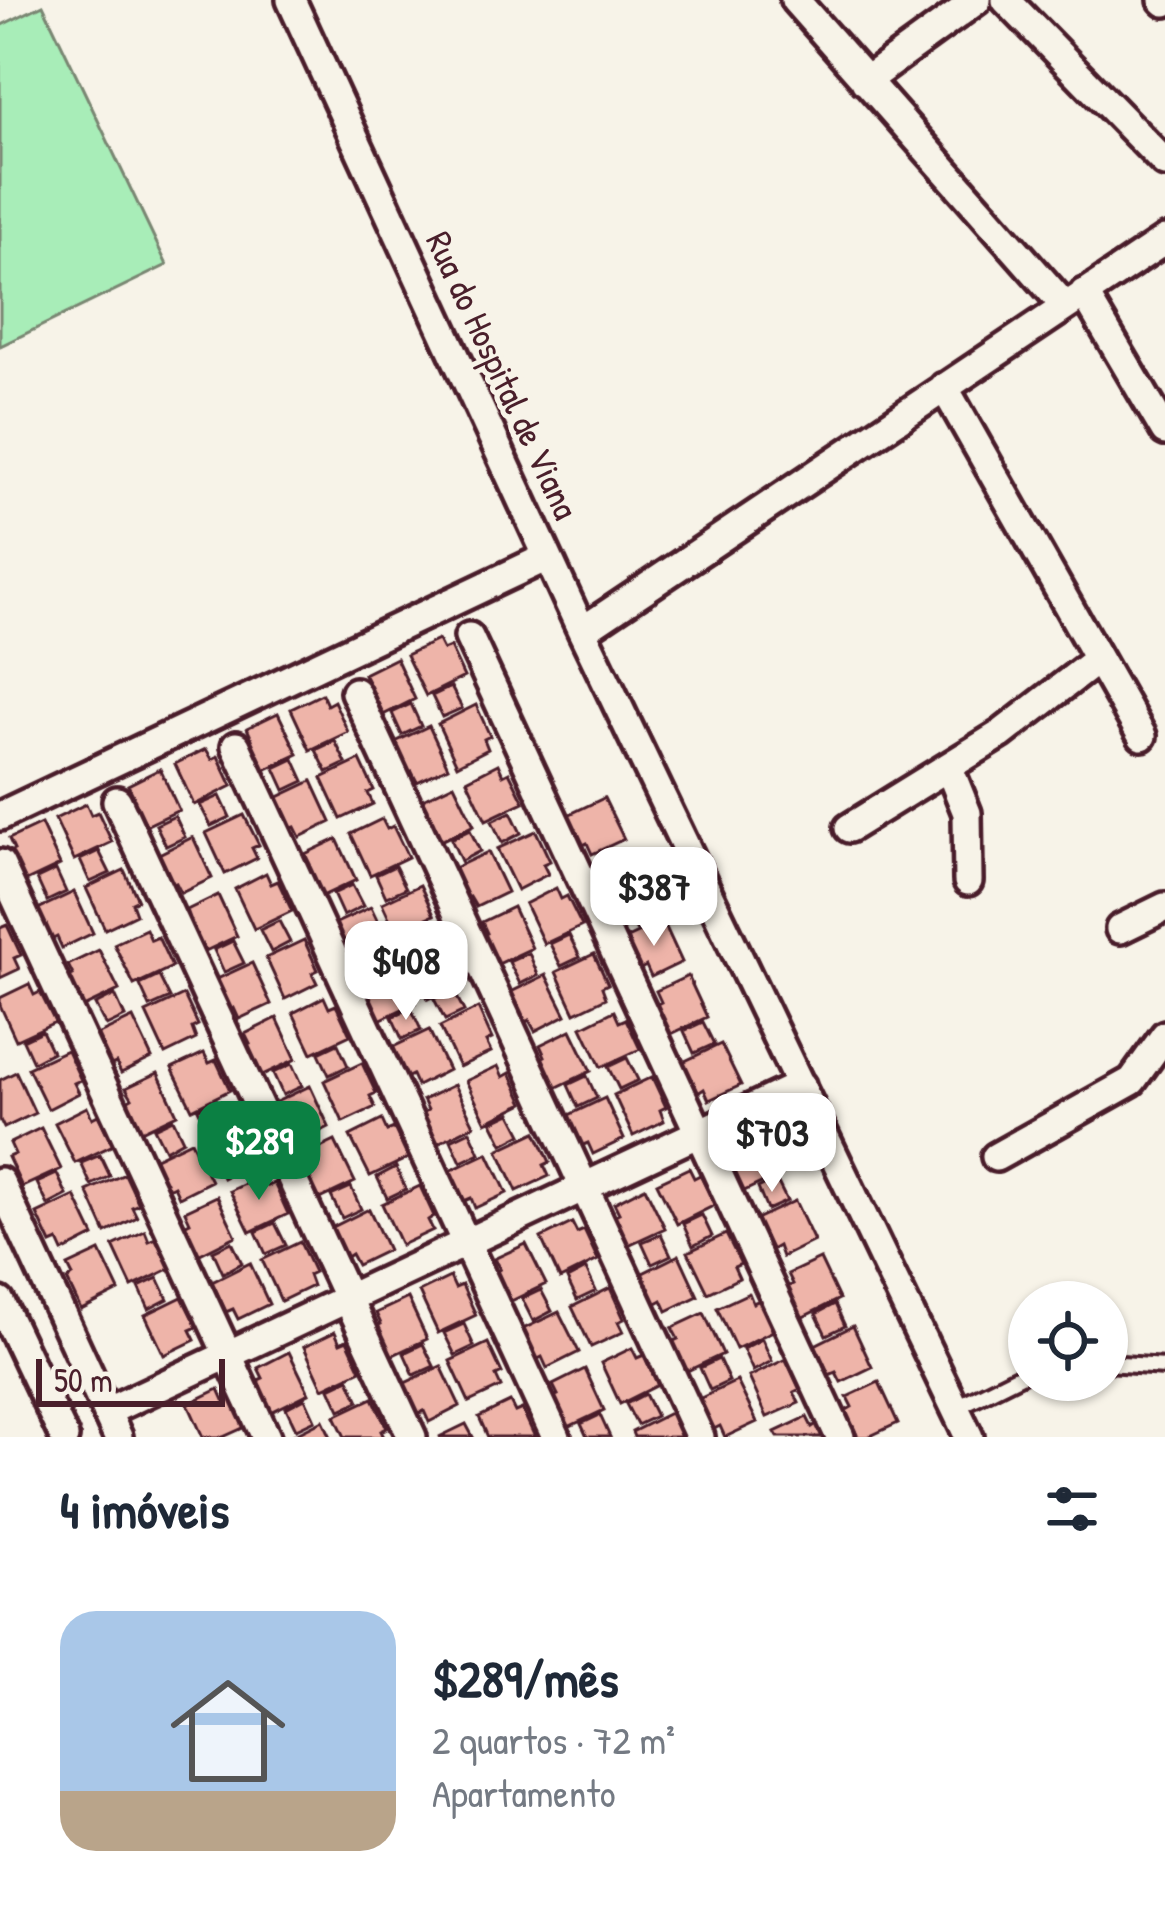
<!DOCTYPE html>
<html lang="pt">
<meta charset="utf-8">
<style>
:root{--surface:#fff;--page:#f6f6f7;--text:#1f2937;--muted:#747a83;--accent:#0b8043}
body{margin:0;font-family:"Patrick Hand",sans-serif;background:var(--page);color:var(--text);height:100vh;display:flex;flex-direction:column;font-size:45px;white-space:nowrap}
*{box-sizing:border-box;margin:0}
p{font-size:39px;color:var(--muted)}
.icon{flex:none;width:66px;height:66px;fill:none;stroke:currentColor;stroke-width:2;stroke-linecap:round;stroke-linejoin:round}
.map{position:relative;height:1437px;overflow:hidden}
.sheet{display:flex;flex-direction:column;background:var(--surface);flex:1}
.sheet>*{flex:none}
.tools{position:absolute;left:1008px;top:1281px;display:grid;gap:24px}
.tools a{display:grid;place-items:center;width:120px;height:120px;border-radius:50%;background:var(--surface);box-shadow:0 3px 9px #0004;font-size:60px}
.scale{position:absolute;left:36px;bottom:30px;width:189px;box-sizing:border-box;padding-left:12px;border:6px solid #4a1f2b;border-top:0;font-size:33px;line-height:42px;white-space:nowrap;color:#4a1f2b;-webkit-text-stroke:9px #f7f3e8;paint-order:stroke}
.price{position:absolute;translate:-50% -102px;padding:0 27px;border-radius:24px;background:#fff;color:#222;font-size:39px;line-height:78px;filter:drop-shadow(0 3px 6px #0008)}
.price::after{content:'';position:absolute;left:50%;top:72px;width:36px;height:27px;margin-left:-18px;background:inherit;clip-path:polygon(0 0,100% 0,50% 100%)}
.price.on{background:var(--accent);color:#fff}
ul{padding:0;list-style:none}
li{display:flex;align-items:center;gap:36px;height:300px;padding:0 60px}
li span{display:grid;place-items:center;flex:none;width:336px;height:240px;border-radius:36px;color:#555}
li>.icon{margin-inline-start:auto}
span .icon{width:144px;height:144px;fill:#fffc;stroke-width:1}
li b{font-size:51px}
h2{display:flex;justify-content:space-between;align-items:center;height:144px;padding:0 60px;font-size:51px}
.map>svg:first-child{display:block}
.green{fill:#a8edb8;stroke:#798672;stroke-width:3}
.building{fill:#eeb4a9;stroke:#4a1f2b;stroke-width:3}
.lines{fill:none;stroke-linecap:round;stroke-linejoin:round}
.service-casing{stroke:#4a1f2b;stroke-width:22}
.minor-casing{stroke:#4a1f2b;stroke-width:36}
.service{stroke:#f7f3e8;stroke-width:14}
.minor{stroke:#f7f3e8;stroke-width:27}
.labels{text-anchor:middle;stroke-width:10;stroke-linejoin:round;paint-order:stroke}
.street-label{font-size:36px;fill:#4a1f2b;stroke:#f7f3e8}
</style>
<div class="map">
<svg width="1165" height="1437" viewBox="0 0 1165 1437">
<rect width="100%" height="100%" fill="#f7f3e8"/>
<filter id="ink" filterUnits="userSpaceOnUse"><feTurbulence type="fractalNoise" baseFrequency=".00833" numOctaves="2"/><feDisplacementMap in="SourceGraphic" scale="24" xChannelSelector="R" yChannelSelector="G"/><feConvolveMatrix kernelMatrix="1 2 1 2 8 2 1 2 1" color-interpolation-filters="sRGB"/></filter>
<g filter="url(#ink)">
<path class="green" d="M43,5L167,265L0,346V26Z"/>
<path class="building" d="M438,640L443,650L450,647L464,677L426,696L406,655Z
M396,658L415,699L377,718L363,687L369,684L364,674Z
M451,687L462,708L442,717L432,696Z
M322,694L327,705L334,701L348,732L310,750L291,709Z
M411,704L421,726L402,735L392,713Z
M476,705L490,736L484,739L488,749L457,765L438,724Z
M278,713L298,754L260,772L245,742L252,739L247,728Z
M429,726L448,767L417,782L412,772L406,775L391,744Z
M335,741L346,763L327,772L316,750Z
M206,749L212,759L218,756L232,786L194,805L175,764Z
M294,759L304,781L285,790L275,768Z
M360,760L374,790L368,793L373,804L341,819L322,778Z
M498,764L503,775L509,772L524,802L486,820L467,780Z
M160,769L179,810L141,828L126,798L133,795L128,785Z
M312,781L331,822L300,837L295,827L288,830L274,799Z
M454,784L474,825L436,843L421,813L428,809L423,799Z
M220,796L230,817L211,826L200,805Z
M604,798L624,839L592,854L587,843L581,846L566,816Z
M86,804L91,815L98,812L112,842L74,860L55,819Z
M511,812L521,833L502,843L492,821Z
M244,815L259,845L252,848L257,858L225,874L206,833Z
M175,816L185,837L166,846L156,825Z
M382,819L387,829L393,826L408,857L370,875L351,834Z
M41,824L60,865L22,883L7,853L14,850L9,839Z
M470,830L480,851L461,861L451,839Z
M536,831L550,861L543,864L548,874L517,890L497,849Z
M193,837L212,878L181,893L176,883L169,886L155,856Z
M337,839L356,880L318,898L304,867L310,864L305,854Z
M99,851L110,873L90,882L80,860Z
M488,852L507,892L476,907L470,897L464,900L450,870Z
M629,853L649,894L610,912L596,882L603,879L598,869Z
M395,866L406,888L386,897L376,875Z
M56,870L66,892L47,901L37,879Z
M124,870L138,900L132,903L136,914L105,929L86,888Z
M266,873L271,884L278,881L292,911L254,929L235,889Z
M352,885L363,906L343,916L333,894Z
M420,885L434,915L427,918L432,929L401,944L382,903Z
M556,888L561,899L567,896L582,926L544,944L525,904Z
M74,892L93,933L62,948L57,937L51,940L36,910Z
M218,895L237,936L199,954L185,924L191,921L187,910Z
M645,899L655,921L636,930L626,908Z
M371,907L390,947L358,962L353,952L347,955L332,925Z
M513,907L532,948L494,966L480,936L487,933L482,922Z
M279,921L290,942L271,952L260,930Z
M663,921L682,962L651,977L646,966L639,970L625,939Z
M7,925L21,955L14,958L19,969L0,978V928Z
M146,929L151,940L158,937L172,967L134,985L114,944Z
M569,935L580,957L561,966L550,944Z
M304,940L318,970L312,973L317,983L285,999L266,958Z
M233,941L244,963L224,972L214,950Z
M440,943L445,953L451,950L466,980L428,999L409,958Z
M99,950L119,990L81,1008L66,978L73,975L68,965Z
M529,953L538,975L520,984L509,962Z
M594,954L608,984L602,987L606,998L575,1013L556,972Z
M396,962L415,1003L377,1021L363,991L369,988L364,977Z
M252,963L271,1004L239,1019L234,1008L228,1011L213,981Z
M546,975L566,1015L535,1031L529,1020L523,1024L509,993Z
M159,976L170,998L150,1007L140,985Z
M688,976L707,1017L669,1035L655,1005L661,1002L656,991Z
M29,984L34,995L40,992L55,1022L16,1040L0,1005V998Z
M453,989L464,1011L445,1020L434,999Z
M115,995L125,1017L106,1026L95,1005Z
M184,995L198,1025L192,1028L196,1039L165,1054L146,1013Z
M324,997L329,1008L336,1005L350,1035L312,1053L293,1013Z
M411,1008L421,1030L402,1039L392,1017Z
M478,1008L492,1039L486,1042L491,1052L459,1067L440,1027Z
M614,1011L619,1022L626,1019L640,1049L601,1067L582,1027Z
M133,1018L152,1058L121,1073L116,1063L109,1066L95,1036Z
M277,1018L296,1059L258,1077L244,1047L250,1044L245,1034Z
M703,1022L714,1044L694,1053L684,1031Z
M429,1030L448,1070L417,1086L412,1075L406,1078L391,1048Z
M571,1030L591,1071L553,1089L539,1059L545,1056L540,1045Z
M42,1031L52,1052L33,1062L23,1040Z
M338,1044L348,1066L329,1075L319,1053Z
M721,1044L741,1085L709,1100L704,1089L698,1093L683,1062Z
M67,1050L81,1080L74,1083L79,1093L48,1109L28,1068Z
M204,1053L209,1063L216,1060L230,1090L192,1109L172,1068Z
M627,1058L638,1080L619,1089L608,1067Z
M362,1063L376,1093L370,1096L375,1107L343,1122L324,1081Z
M292,1064L302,1086L283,1095L273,1073Z
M498,1066L503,1077L510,1073L524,1103L486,1122L466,1081Z
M16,1072L35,1113L4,1128L0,1120V1080Z
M158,1073L177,1114L139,1132L125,1102L132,1098L126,1088Z
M587,1076L597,1098L578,1107L568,1085Z
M652,1077L666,1107L660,1110L664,1121L633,1136L614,1095Z
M454,1085L474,1125L436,1144L421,1114L428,1110L423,1100Z
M310,1086L329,1127L298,1142L293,1131L286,1135L272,1104Z
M605,1098L624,1139L593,1154L588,1143L581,1146L567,1116Z
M217,1100L228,1121L208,1130L198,1109Z
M87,1107L92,1118L98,1115L113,1145L75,1163L55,1123Z
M511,1113L522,1134L503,1144L492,1122Z
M173,1119L183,1140L165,1150L154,1128Z
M242,1119L256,1149L250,1152L254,1162L223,1178L204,1137Z
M382,1120L387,1131L394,1128L408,1158L370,1176L350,1136Z
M41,1128L61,1169L22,1187L8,1157L15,1154L10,1143Z
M470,1131L480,1153L461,1162L451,1140Z
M536,1132L550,1162L544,1165L549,1176L517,1191L498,1150Z
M761,1133L780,1174L742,1192L728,1162L735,1159L730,1148Z
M191,1141L211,1181L179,1197L174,1186L168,1189L153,1159Z
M335,1141L355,1182L317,1200L302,1170L309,1167L304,1156Z
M488,1153L507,1193L475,1208L471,1198L464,1201L450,1171Z
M100,1155L110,1176L91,1185L81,1163Z
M396,1167L406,1189L387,1198L377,1177Z
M689,1168L694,1178L700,1175L715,1205L677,1224L657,1183Z
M57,1174L67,1195L48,1205L37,1183Z
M125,1174L139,1204L132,1207L137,1217L106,1233L87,1191Z
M262,1176L267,1186L274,1183L288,1214L250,1232L230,1191Z
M776,1179L787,1201L767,1210L758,1188Z
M420,1186L434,1216L428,1220L433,1230L401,1245L382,1204Z
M351,1187L361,1209L342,1218L331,1196Z
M645,1187L665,1228L626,1246L612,1216L619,1213L614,1203Z
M75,1196L94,1236L63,1252L58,1241L51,1244L37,1214Z
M217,1196L236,1236L198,1255L184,1225L190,1222L185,1211Z
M795,1201L814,1241L782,1257L778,1246L771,1250L756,1219Z
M369,1209L388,1250L357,1265L351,1254L345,1258L331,1228Z
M702,1215L712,1236L693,1246L683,1224Z
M275,1223L286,1245L266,1254L256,1232Z
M572,1223L577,1233L584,1230L598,1260L560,1279L541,1238Z
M145,1231L149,1241L156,1238L171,1268L132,1287L113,1246Z
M661,1234L671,1255L652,1264L642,1242Z
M726,1234L741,1264L734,1267L739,1278L708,1293L688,1252Z
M232,1242L242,1263L223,1273L213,1251Z
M300,1242L314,1272L308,1275L312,1286L281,1301L262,1260Z
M526,1244L546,1284L507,1303L493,1273L500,1269L494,1259Z
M100,1251L119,1291L81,1310L67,1280L73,1276L68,1266Z
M679,1255L698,1296L667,1311L662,1300L655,1304L641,1274Z
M820,1259L839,1299L801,1318L787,1287L793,1284L788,1274Z
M250,1263L269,1304L238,1319L233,1309L226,1312L212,1282Z
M586,1269L596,1291L577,1300L567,1279Z
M450,1277L455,1288L462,1285L476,1315L438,1333L419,1292Z
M158,1278L168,1299L149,1309L139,1287Z
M610,1288L624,1319L618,1322L623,1332L591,1347L572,1307Z
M541,1290L552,1311L533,1321L522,1299Z
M749,1293L753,1303L760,1300L775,1330L736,1349L717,1308Z
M182,1297L197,1327L190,1330L195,1340L164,1355L145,1315Z
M408,1298L427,1339L389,1357L375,1327L381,1324L376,1313Z
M835,1304L845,1326L826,1335L816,1314Z
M559,1312L579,1352L547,1368L542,1357L536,1360L521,1330Z
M704,1313L723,1354L685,1372L671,1342L678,1339L672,1328Z
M464,1324L474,1346L455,1355L444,1333Z
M853,1326L872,1367L841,1382L836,1372L829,1375L815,1345Z
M335,1332L340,1343L347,1340L361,1370L323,1388L304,1347Z
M762,1339L772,1361L753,1371L743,1349Z
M488,1343L502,1373L496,1376L501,1387L469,1402L450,1361Z
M423,1344L434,1366L414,1375L404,1353Z
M632,1348L637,1358L644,1355L658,1385L620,1404L601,1363Z
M289,1352L309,1393L271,1412L256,1381L263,1378L258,1368Z
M719,1359L729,1381L710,1390L700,1368Z
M786,1359L800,1389L794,1392L799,1403L767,1417L749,1377Z
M441,1366L460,1406L429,1422L424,1411L417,1414L403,1384Z
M585,1369L604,1410L566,1428L551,1398L558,1395L553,1385Z
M349,1379L359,1401L340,1410L330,1388Z
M737,1381L757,1422L725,1437L720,1426L714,1429L699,1399Z
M879,1382L898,1423L868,1437H858L845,1411L852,1407L847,1397Z
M219,1389L224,1400L231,1397L245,1427L223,1437H203L188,1404Z
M645,1394L656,1416L637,1425L626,1404Z
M305,1398L315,1420L296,1429L286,1408Z
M373,1398L387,1428L381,1431L384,1437H345L335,1416Z
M510,1402L515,1412L522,1409L535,1437H488L479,1417Z
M670,1413L681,1437H634L632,1432Z
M600,1415L610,1437H587L581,1424Z
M807,1417L812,1427L818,1423L825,1437H778L775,1432Z
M323,1420L331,1437H289Z
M466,1424L473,1437H439Z"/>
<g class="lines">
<g class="service-casing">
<path id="service" d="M1107,1363L1165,1367
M955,1408L1029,1371"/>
</g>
<g class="minor-casing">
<path id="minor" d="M291,0L582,631L969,1437
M795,0L1064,305
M1006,0L1165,163
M1163,0L1165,2
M865,81L977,0
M1084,293L1165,431
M944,387L1142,736
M582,631L1165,240
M469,637L840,1437
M355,692L700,1437
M236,746L556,1437
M949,768L967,813L968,881
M117,801L412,1437
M0,816L547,557
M849,828L1001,734L1098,659
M0,864L266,1437
M1120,929L1165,907
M996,1157L1132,1081L1165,1035
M0,1182L118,1437
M0,1302L64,1437
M106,1412L801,1085"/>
</g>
<use href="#service" class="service"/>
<use href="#minor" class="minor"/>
</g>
</g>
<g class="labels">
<g class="street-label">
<text transform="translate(503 375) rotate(65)" y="13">Rua do Hospital de Viana</text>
</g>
</g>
</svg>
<div class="tools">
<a><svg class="icon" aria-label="locate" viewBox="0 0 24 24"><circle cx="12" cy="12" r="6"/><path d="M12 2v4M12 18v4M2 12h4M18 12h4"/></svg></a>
</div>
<div class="scale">50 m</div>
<b class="price" style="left:654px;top:949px">$387</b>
<b class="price" style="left:406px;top:1023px">$408</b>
<b class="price" style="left:772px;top:1195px">$703</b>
<b class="price on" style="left:259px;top:1203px">$289</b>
</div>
<section class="sheet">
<h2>4 imóveis<svg class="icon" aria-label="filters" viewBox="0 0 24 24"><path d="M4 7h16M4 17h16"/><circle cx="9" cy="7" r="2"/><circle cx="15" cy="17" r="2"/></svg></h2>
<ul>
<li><span style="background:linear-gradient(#a9c7e8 75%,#b9a48a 0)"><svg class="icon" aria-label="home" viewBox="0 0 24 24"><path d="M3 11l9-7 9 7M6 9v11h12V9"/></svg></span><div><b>$289/mês</b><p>2 quartos · 72 m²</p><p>Apartamento</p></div></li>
</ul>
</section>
